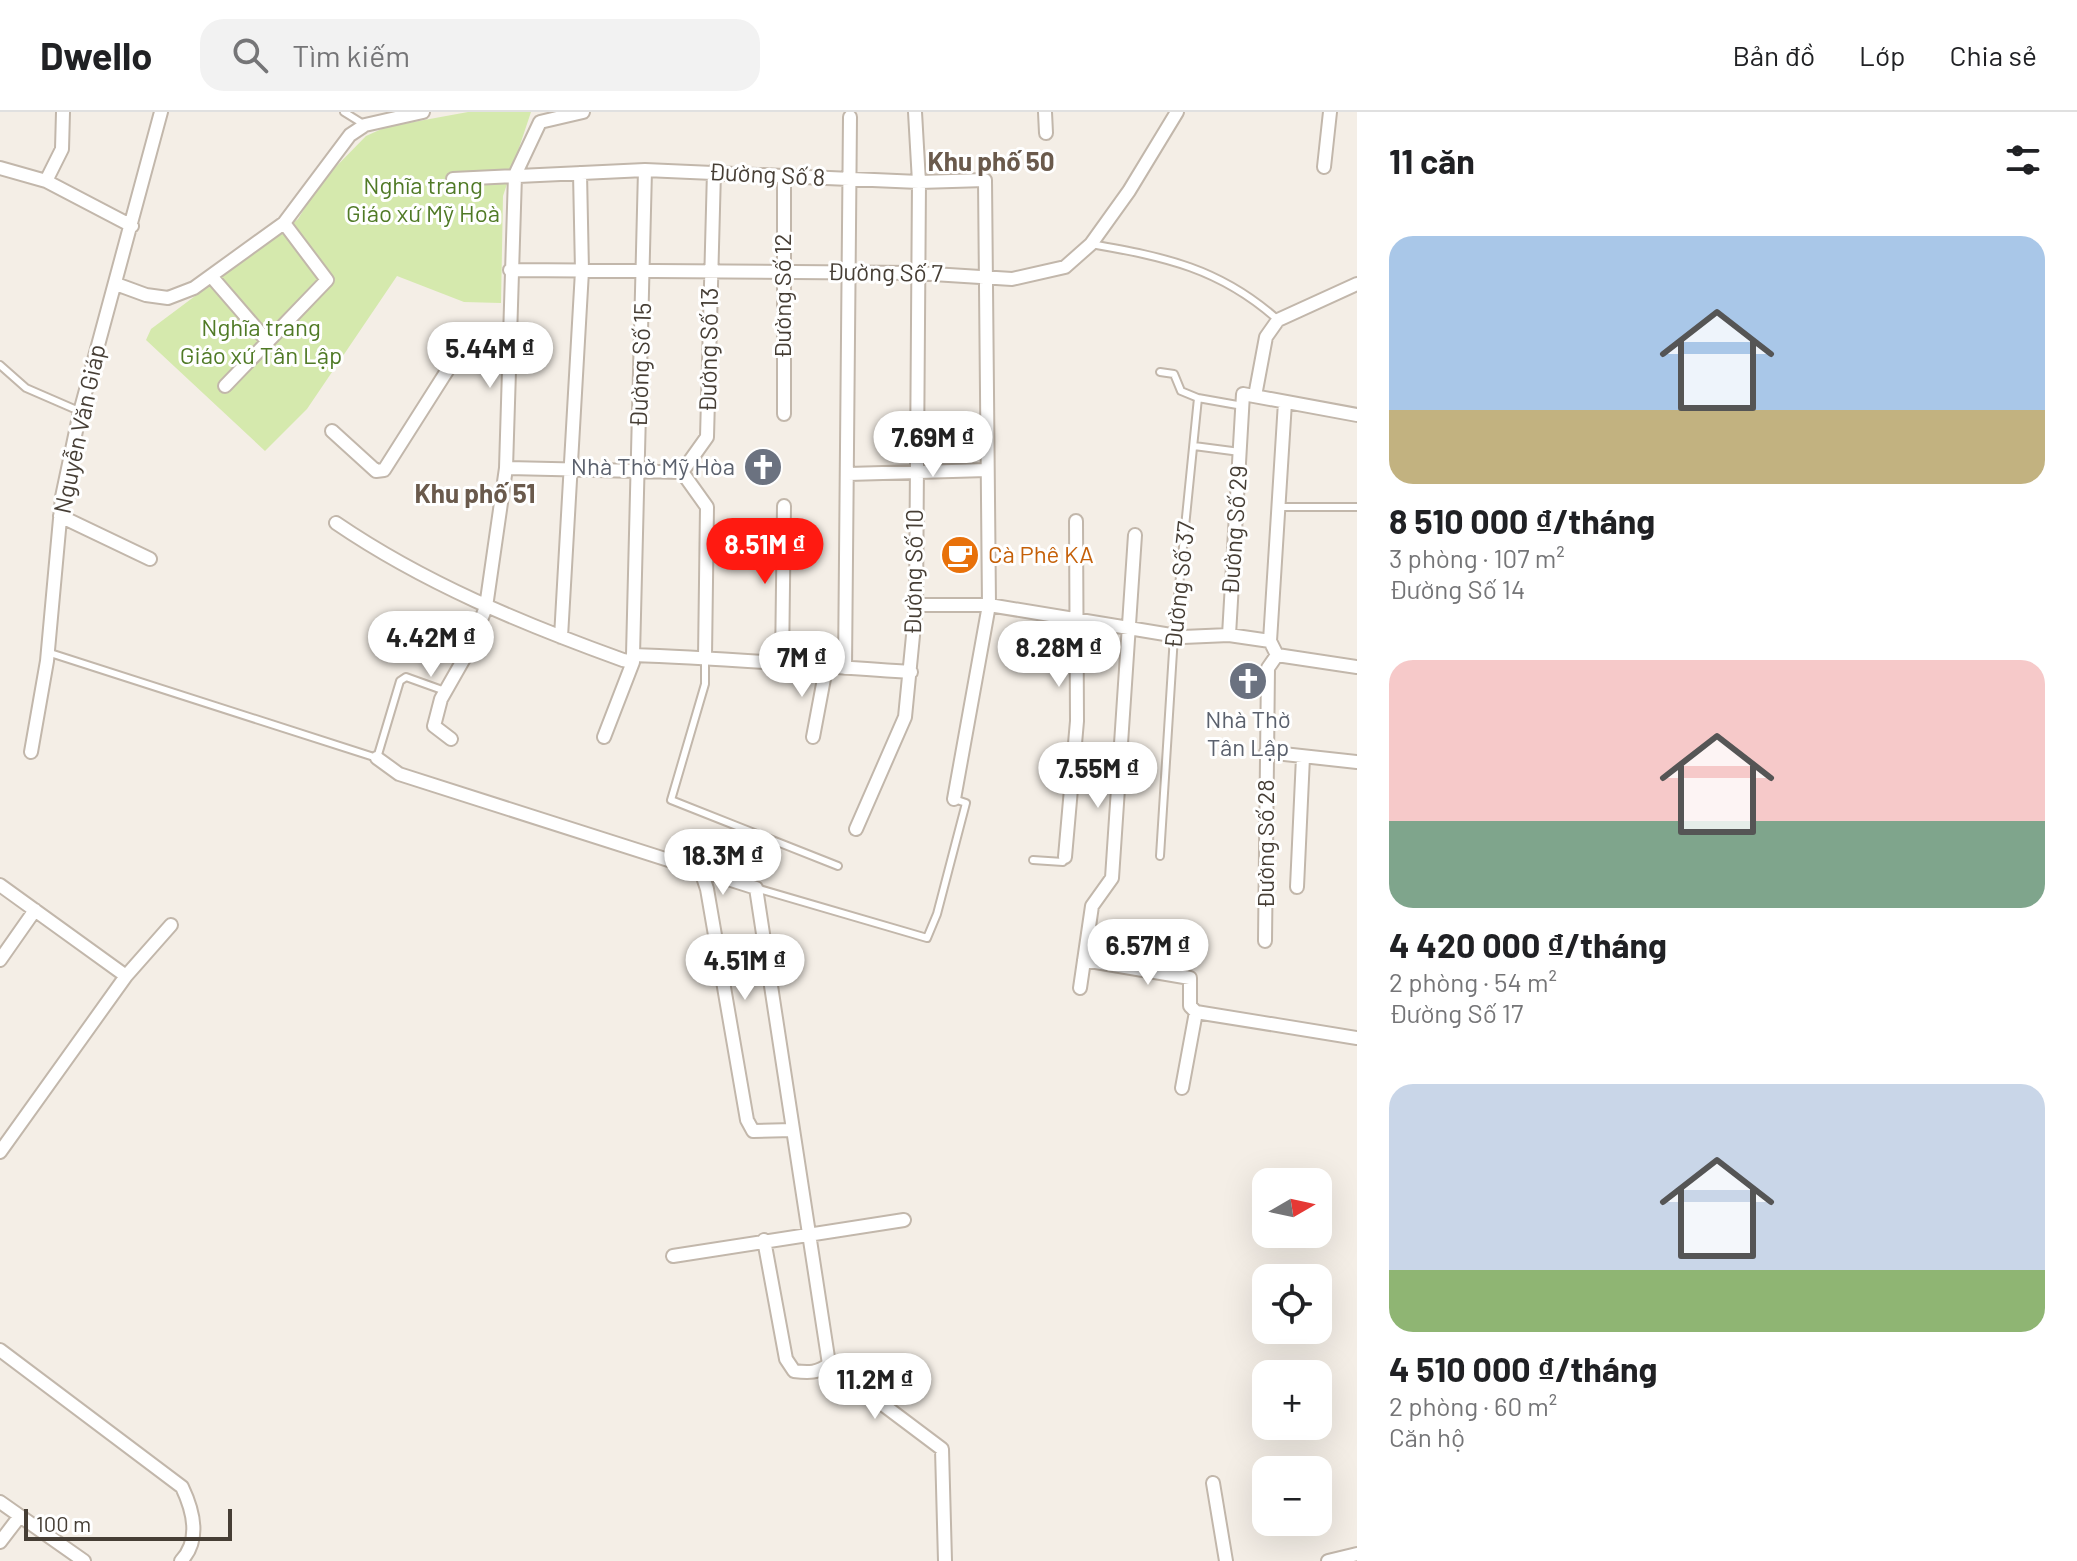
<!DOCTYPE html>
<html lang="vi">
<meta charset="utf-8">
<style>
:root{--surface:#fff;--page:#f2f2f2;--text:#202124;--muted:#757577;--line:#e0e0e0;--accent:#ff1a11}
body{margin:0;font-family:Barlow,sans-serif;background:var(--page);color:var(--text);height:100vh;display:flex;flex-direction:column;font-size:30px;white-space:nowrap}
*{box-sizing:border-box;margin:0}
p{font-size:26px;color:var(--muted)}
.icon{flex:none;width:44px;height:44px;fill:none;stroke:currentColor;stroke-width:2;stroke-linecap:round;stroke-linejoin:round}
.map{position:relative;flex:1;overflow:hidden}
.side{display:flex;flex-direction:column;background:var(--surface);width:720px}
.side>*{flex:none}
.needle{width:52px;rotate:81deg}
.tools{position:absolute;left:1252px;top:1056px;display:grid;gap:16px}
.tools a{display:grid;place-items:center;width:80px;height:80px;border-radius:16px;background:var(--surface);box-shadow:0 8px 32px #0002;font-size:40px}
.scale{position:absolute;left:24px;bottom:20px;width:208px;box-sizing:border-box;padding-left:8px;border:4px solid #463e35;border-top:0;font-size:22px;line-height:28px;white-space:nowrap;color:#463e35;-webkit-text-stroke:6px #fff;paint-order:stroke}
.price{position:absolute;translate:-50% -68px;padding:0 18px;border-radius:28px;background:#fff;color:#222;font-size:26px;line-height:52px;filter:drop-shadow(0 2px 4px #0008)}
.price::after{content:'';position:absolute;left:50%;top:48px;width:24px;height:18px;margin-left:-12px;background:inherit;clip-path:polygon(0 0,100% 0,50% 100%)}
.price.current{background:var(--accent);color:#fff}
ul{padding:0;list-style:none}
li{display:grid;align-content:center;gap:16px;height:424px;padding:0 32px}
li span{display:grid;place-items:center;height:248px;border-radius:24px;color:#555}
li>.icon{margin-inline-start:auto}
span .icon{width:144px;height:144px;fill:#fffc;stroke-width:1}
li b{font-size:34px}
h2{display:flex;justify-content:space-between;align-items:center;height:96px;padding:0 32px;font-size:34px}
header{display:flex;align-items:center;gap:48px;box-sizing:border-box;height:112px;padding:0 40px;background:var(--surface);border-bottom:2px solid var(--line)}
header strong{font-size:38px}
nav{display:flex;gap:44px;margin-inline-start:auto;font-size:28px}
.search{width:560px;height:72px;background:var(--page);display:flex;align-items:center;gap:20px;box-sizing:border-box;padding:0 28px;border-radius:24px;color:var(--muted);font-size:30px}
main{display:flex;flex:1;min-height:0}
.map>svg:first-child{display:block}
.green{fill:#d5e9ad}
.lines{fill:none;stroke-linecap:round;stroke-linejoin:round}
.service-casing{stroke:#c2b7ab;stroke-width:10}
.minor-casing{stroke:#c2b7ab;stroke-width:16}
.service{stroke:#fff;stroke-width:6}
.minor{stroke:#fff;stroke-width:12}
.labels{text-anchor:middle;stroke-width:6;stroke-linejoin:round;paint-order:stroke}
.street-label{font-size:24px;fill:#463e35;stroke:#fff}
.park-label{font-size:24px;fill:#507a26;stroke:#fff}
.worship-label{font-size:24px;fill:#5b616d;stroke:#fff;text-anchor:end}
.food-label{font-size:24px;fill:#c56008;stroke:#fff;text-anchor:start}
.neighbourhood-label{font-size:26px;font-weight:bold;fill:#6a5a4c;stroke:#fff}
</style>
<header>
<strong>Dwello</strong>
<div class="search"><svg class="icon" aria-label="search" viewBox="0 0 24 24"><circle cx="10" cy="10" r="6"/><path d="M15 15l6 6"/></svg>Tìm kiếm</div>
<nav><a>Bản đồ</a><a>Lớp</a><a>Chia sẻ</a></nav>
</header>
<main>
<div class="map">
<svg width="1357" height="1449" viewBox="0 0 1357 1449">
<rect width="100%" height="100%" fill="#f4eee6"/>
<path class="green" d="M468,0H531L503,84L501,191L464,190L397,164L307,297L265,339L146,228L151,217L298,107L320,71L366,24L386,15Z"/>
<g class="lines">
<g class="service-casing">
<path id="service" d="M344,0L365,13
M1091,132C1165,145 1220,156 1278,208
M0,253L26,276L79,299
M1160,260L1174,262L1181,279L1198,286
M1194,334L1240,340
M1278,395H1357
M47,540L377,646L400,569L406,565L445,579
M705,545V572L671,688L838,754
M1160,744L1174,524L1198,286L1243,294
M1033,748L1063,750L1065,745
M756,776L927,826L937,802L966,691L954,687"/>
</g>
<g class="minor-casing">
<path id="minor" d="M63,0L62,37L46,69L132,114
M1045,0L1046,21
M1324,55L1330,0
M0,56L46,69
M784,66V302
M453,67L645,58L919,70L985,68L989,493L954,687
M510,158L917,161L1012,167L1065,155L1091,132L1129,79L1177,0
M211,164L268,230
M116,172L146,183L168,186L194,176L284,111L350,23L365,13L423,0
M225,274L327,168L284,111
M1255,284L1266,225L1278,208L1357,172
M1285,290L1270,529L1277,543L1357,555
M332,319L376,359L384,358L464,232L477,227L511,231
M506,356L682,360
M848,362L987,358
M60,404L150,447
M336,411C424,471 523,512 623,548L633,550V543C726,546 818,554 911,560
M916,493H989L1183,525L1229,523
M561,525L582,159L580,61
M1270,529L1229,523L1243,282L1357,303
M633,543L645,58
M705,545L707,395L682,360L707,325L714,59
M782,554L784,394
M845,556L850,5
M604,625L633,550
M813,625L826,556
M451,627L434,614L441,587L470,536L486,495L506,356L515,63L540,10L583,0
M31,640L47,549L62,385L80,300L161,0
M1266,640L1357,650
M377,646L399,662L756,776L829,1252C818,1261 809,1261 794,1259L786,1247L764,1128
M856,717L905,605L916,493L919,70L915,0
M1065,745L1077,609L1076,409
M701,759L707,777L747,1008L753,1019L793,1018
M0,773L126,864
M1297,775L1303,645
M1265,829L1268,556L1277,543
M0,848L35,798
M1084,848L1190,866V894L1196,900L1182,976
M1080,876L1092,794L1112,766L1135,423
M1196,900L1357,926
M0,1040L126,864L171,813
M673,1144L904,1108
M0,1238L182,1375C193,1398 201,1428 181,1449
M829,1252L942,1337L945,1449
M1213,1371L1226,1449
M0,1390L84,1449
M0,1430L20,1404
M1328,1449L1357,1442"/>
</g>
<use href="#service" class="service"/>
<use href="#minor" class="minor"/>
</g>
<defs>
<g id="church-disc" transform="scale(2)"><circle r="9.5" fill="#6b7280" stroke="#fff"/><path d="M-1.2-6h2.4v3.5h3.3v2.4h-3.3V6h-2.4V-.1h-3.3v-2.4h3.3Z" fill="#fff"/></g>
<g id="cafe-disc" transform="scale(2)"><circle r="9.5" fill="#e8710a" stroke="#fff"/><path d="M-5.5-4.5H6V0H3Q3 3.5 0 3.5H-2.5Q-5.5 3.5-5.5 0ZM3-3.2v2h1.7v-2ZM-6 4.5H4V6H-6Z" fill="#fff"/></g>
</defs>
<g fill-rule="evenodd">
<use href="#church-disc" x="763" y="355"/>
<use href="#cafe-disc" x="960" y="443"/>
<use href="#church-disc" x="1248" y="569"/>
</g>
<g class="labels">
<g class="street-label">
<text transform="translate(767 63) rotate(3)" y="8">Đường Số 8</text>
<text transform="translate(885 161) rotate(1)" y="8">Đường Số 7</text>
<text transform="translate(783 184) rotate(-90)" y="8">Đường Số 12</text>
<text transform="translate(709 238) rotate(-89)" y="8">Đường Số 13</text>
<text transform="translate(641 253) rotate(-88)" y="8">Đường Số 15</text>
<text transform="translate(80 317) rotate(-78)" y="8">Nguyễn Văn Giáp</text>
<text transform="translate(1235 418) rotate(-86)" y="8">Đường Số 29</text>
<text transform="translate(914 460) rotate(-89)" y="8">Đường Số 10</text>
<text transform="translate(1180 473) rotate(-84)" y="8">Đường Số 37</text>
<text transform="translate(1266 732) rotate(-90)" y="8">Đường Số 28</text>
</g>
<g class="park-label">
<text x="423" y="82">Nghĩa trang<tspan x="423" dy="28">Giáo xứ Mỹ Hoà</tspan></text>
<text x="261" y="224">Nghĩa trang<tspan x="261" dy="28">Giáo xứ Tân Lập</tspan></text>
</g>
<g class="worship-label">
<text x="735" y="363">Nhà Thờ Mỹ Hòa</text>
<text x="1248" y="616" text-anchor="middle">Nhà Thờ<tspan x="1248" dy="28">Tân Lập</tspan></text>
</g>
<g class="food-label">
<text x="988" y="451">Cà Phê KA</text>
</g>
<g class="neighbourhood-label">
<text x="991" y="59">Khu phố 50</text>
<text x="475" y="391">Khu phố 51</text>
</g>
</g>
</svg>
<div class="tools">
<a><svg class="needle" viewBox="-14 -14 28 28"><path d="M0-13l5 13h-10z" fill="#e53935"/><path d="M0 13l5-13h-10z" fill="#757577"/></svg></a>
<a><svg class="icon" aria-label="locate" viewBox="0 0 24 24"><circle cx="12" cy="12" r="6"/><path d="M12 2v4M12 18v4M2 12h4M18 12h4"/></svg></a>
<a>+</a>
<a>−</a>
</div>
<div class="scale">100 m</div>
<b class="price" style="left:490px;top:278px">5.44M ₫</b>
<b class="price" style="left:933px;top:367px">7.69M ₫</b>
<b class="price current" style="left:765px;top:474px">8.51M ₫</b>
<b class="price" style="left:431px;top:567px">4.42M ₫</b>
<b class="price" style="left:1059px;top:577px">8.28M ₫</b>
<b class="price" style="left:802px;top:587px">7M ₫</b>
<b class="price" style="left:1098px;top:698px">7.55M ₫</b>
<b class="price" style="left:723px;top:785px">18.3M ₫</b>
<b class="price" style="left:1148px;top:875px">6.57M ₫</b>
<b class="price" style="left:745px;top:890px">4.51M ₫</b>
<b class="price" style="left:875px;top:1309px">11.2M ₫</b>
</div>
<section class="side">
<h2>11 căn<svg class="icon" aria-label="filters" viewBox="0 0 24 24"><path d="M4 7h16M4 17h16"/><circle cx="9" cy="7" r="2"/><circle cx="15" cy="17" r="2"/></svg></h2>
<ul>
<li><span style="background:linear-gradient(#a9c7e8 70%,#c2b280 0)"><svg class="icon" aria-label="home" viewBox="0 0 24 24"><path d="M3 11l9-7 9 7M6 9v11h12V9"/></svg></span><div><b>8 510 000 ₫/tháng</b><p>3 phòng · 107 m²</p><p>Đường Số 14</p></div></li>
<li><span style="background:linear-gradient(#f6c9c9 65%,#7fa58c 0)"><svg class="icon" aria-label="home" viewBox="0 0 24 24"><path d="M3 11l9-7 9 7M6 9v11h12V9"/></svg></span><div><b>4 420 000 ₫/tháng</b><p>2 phòng · 54 m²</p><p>Đường Số 17</p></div></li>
<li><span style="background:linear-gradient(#c9d6e8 75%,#8fb573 0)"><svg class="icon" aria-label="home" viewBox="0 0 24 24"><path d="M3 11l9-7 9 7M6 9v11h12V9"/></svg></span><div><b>4 510 000 ₫/tháng</b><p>2 phòng · 60 m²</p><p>Căn hộ</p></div></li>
</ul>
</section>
</main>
